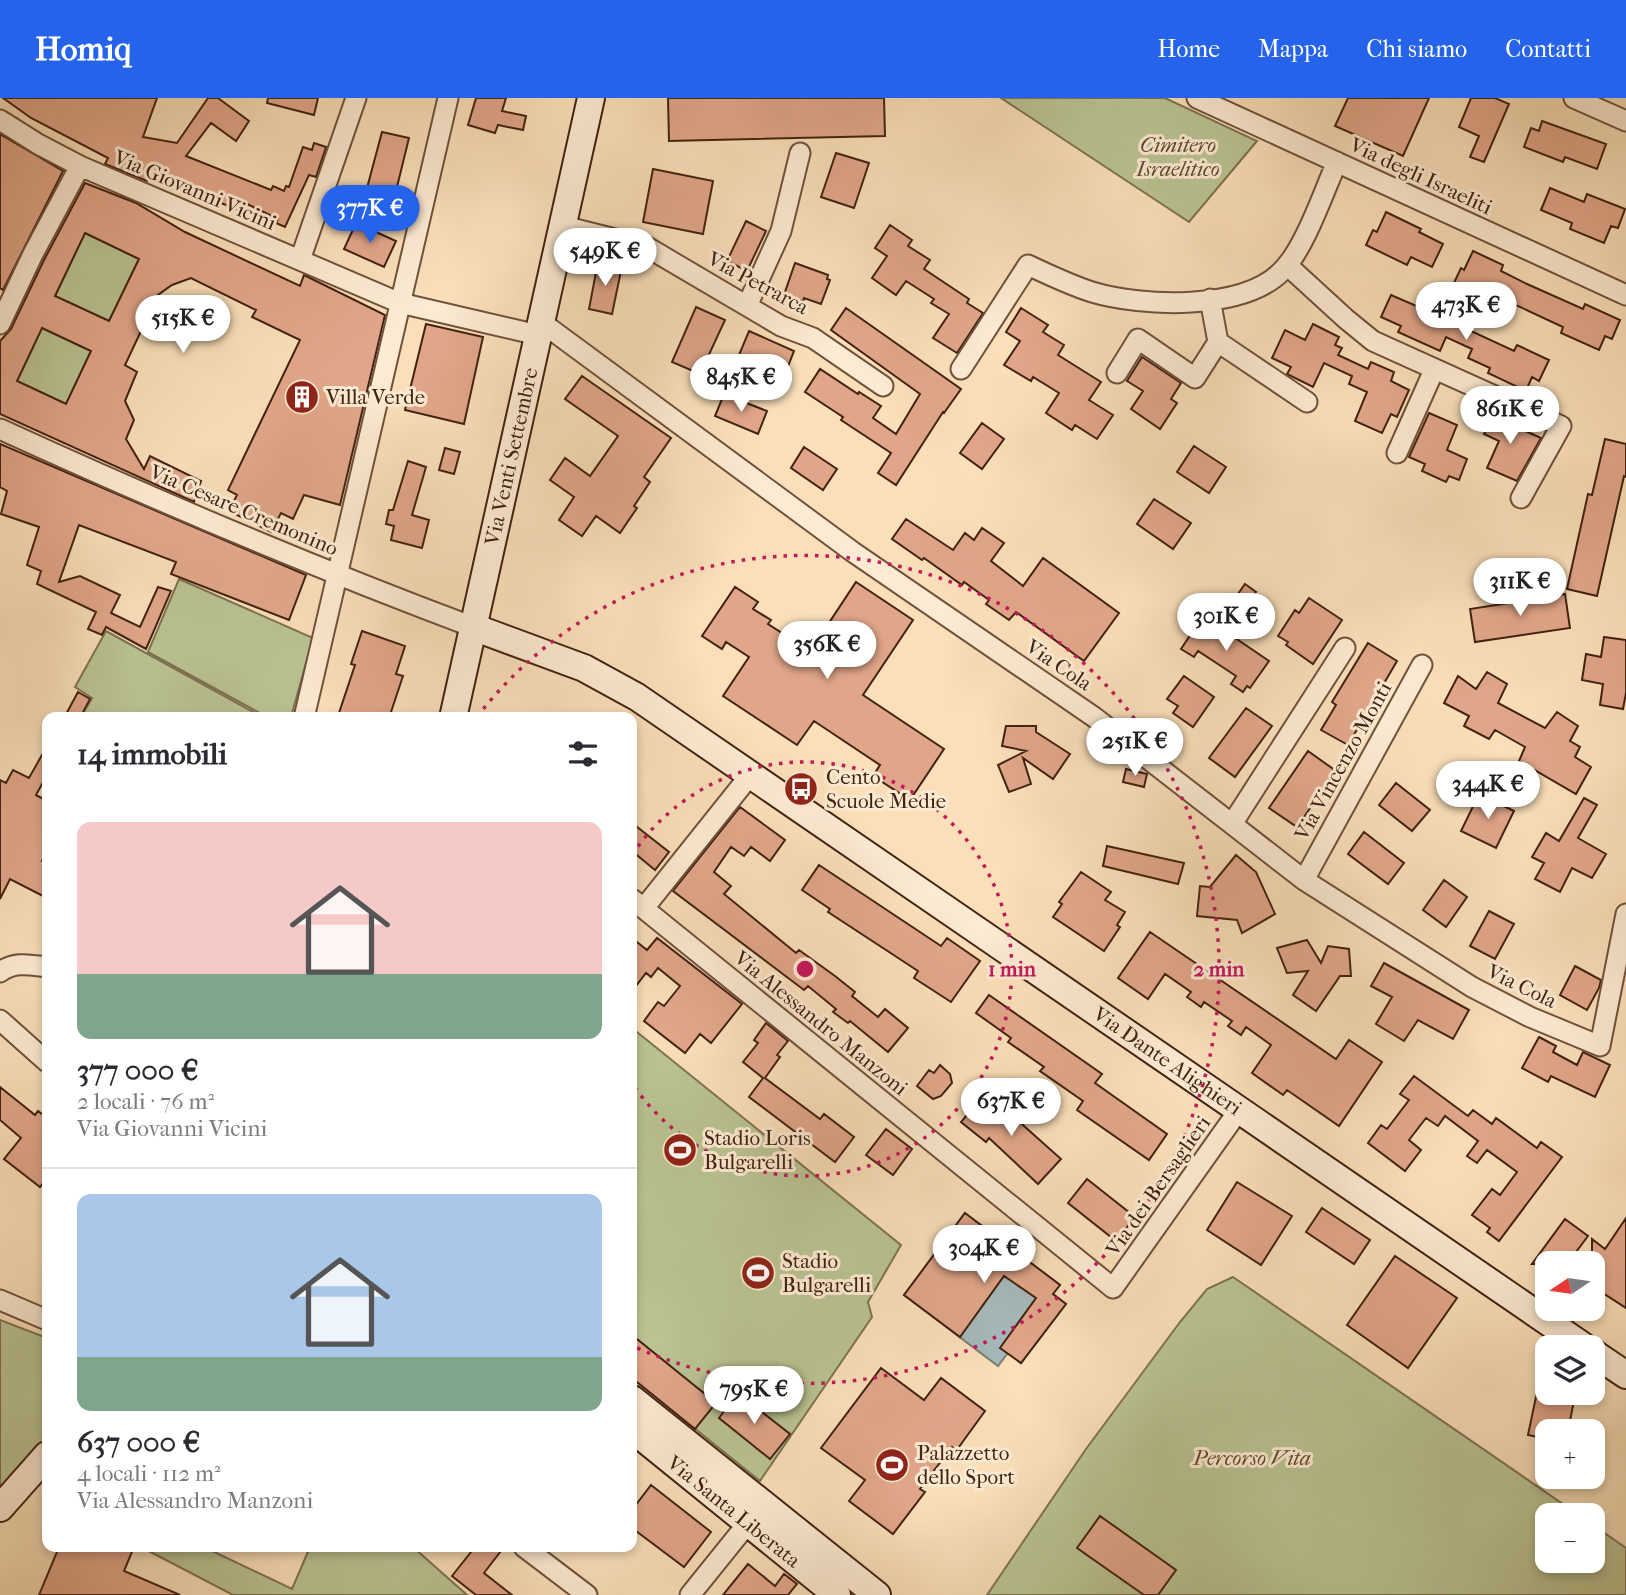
<!DOCTYPE html>
<html lang="it">
<meta charset="utf-8">
<style>
:root{--surface:#fff;--page:#f2f2f3;--text:#2b2b33;--muted:#7c7c81;--line:#e1e1e2;--accent:#2563eb}
body{margin:0;font-family:"IM FELL French Canon",serif;background:var(--page);color:var(--text);height:100vh;display:flex;flex-direction:column;font-size:26px;white-space:nowrap}
*{box-sizing:border-box;margin:0}
p{font-size:23px;color:var(--muted)}
.icon{flex:none;width:38px;height:38px;fill:none;stroke:currentColor;stroke-width:2;stroke-linecap:round;stroke-linejoin:round}
.map{position:relative;flex:1;overflow:hidden}
.sheet{position:absolute;left:42px;top:614px;width:595px;height:840px;display:flex;flex-direction:column;background:var(--surface);border-radius:14px;box-shadow:0 4px 10px #0003}
.sheet>*{flex:none}
.needle{width:46px;rotate:257deg}
.buttons{position:absolute;left:1535px;top:1153px;display:grid;gap:14px}
.buttons a{display:grid;place-items:center;width:70px;height:70px;border-radius:14px;background:var(--surface);box-shadow:0 4px 10px #0003;font-size:35px}
.price{position:absolute;translate:-50% -60px;padding:0 16px;border-radius:24px;background:#fff;color:#222;font-size:23px;line-height:46px;filter:drop-shadow(0 2px 4px #0008)}
.price::after{content:'';position:absolute;left:50%;top:42px;width:21px;height:16px;margin-left:-10px;background:inherit;clip-path:polygon(0 0,100% 0,50% 100%)}
.price.on{background:var(--accent);color:#fff}
ul{padding:0;list-style:none}
li{display:grid;align-content:center;gap:14px;height:371px;padding:0 35px}
li+li{border-top:2px solid var(--line)}
li span{display:grid;place-items:center;height:217px;border-radius:14px;color:#555}
li>.icon{margin-inline-start:auto}
span .icon{width:126px;height:126px;fill:#fffc;stroke-width:1}
li b{font-size:30px}
h2{display:flex;justify-content:space-between;align-items:center;height:84px;padding:0 35px;font-size:30px}
header{display:flex;align-items:center;gap:42px;box-sizing:border-box;height:98px;padding:0 35px;background:var(--accent);color:#fff}
header strong{font-size:33px}
nav{display:flex;gap:38px;margin-inline-start:auto;font-size:24px}
.map>svg:first-child{display:block}
.green{fill:#bac392;stroke:#7e7252;stroke-width:2}
.water{fill:#a5b9bb;stroke:#7d7d77;stroke-width:2}
.building{fill:#e1a689;stroke:#422211;stroke-width:2;fill-rule:evenodd}
.lines{fill:none;stroke-linecap:round;stroke-linejoin:round}
.street-casing{stroke:#70513b;stroke-width:23}
.secondary-casing{stroke:#422211;stroke-width:30}
.street{stroke:#fcead2;stroke-width:19}
.secondary{stroke:#fcead2;stroke-width:26}
.ring{fill:none;stroke:#c2185b;stroke-width:3.5;stroke-dasharray:3.5 7}
.labels{text-anchor:middle;stroke-width:6;stroke-linejoin:round;paint-order:stroke}
.park-label{font-size:21px;font-style:italic;fill:#604a31;stroke:#fcead2}
.street-label{font-size:21px;fill:#422211;stroke:#fcead2}
.poi-label{font-size:21px;fill:#422211;stroke:#fcead2;text-anchor:start}
.centre{fill:#c2185b;stroke:#fcead2;stroke-width:3.5}
.ring-label{font-size:21px;text-anchor:middle;font-weight:bold;fill:#c2185b;stroke:#fcead2;stroke-width:6;stroke-linejoin:round;paint-order:stroke}
</style>
<header>
<strong>Homiq</strong>
<nav><a>Home</a><a>Mappa</a><a>Chi siamo</a><a>Contatti</a></nav>
</header>
<div class="map">
<svg width="1626" height="1497" viewBox="0 0 1626 1497">
<rect width="100%" height="100%" fill="#fadfb9"/>
<filter id="stains"><feTurbulence type="fractalNoise" baseFrequency=".00286" numOctaves="4"/><feColorMatrix values="0 0 0 0 .2 0 0 0 0 .09 0 0 0 0 .02 0 0 0 .5 -.17"/></filter>
<radialGradient id="worn" r=".72"><stop offset=".6" stop-color="#630" stop-opacity="0"/><stop offset="1" stop-color="#630" stop-opacity=".3"/></radialGradient>
<path class="green" d="M1001,0H1165L1257,43L1189,124Z
M85,135L139,161L109,223L55,198Z
M42,230L91,253L66,306L17,283Z
M179,481L313,540L291,619H267L148,554Z
M106,533L262,619H81L92,600L75,589Z
M632,930L901,1147L868,1204L872,1219L760,1383L632,1280Z
M1233,1179L1579,1417L1547,1418V1463H1592L1593,1427L1626,1450V1497H987L1086,1351L1180,1224L1207,1191Z
M0,1222L47,1240V1341L0,1393Z
M141,1449H204L292,1491L310,1449H413L467,1497H233Z"/>
<path class="water" d="M965,1115L1060,1187L1053,1196L1066,1206L1021,1265L1008,1255L998,1268L904,1197Z"/>
<path class="building" d="M3,0H157L143,39L177,45L208,0H218L249,23L236,43L211,25L186,58L271,92L273,88L284,93L286,88L289,89L303,49L312,52L314,45L326,49L316,79L309,77L285,129L276,125L278,121L245,105L242,113L149,78L147,83L105,66L108,60L31,20Z
M268,0H318L314,17L267,5Z
M476,0H506L502,13L526,18L523,32L498,27L495,35L468,27Z
M668,0H884L885,38L669,43Z
M1348,0H1429L1403,58L1335,28Z
M1471,0H1495L1509,6L1484,64L1470,59L1479,38L1459,29Z
M1542,23L1606,46L1597,71L1565,59L1563,64L1524,49L1531,30L1539,33Z
M382,34L409,40L395,97L367,90Z
M0,36L63,73L3,192L0,190Z
M836,55L869,65L854,110L821,99Z
M653,71L713,83L703,136L643,124Z
M85,85L136,105L185,134L300,188L304,177L385,217L340,407L304,397L293,421L281,415L271,434L229,413L237,397L228,392L300,242L252,219L256,212L191,180L172,187L158,197L125,267L137,274L125,303L134,322L126,341L144,371L150,358L201,383L194,404L0,316V243L11,231L44,162ZM85,135L139,161L109,223L55,198ZM42,230L91,253L66,306L17,283Z
M1550,90L1584,104L1587,96L1625,111L1618,130L1611,128L1604,145L1570,131L1572,125L1541,112Z
M1386,114L1421,131L1419,134L1443,146L1432,169L1411,159L1407,167L1366,147L1373,132L1377,134Z
M746,123L766,133L747,173L727,163Z
M356,125L396,143L384,169L344,151Z
M890,127L912,142L908,148L930,162L924,171L969,201L967,205L983,215L957,255L933,240L949,216L931,205L934,201L906,183L896,197L872,180L887,158L875,150Z
M1473,153L1503,167L1501,173L1527,186L1583,211L1585,206L1620,222L1612,241L1605,238L1599,252L1561,235L1563,229L1490,195L1486,202L1453,187L1461,170L1464,172Z
M598,164L622,168L612,216L589,211Z
M795,165L828,177L827,181L830,182L821,206L804,200L803,204L784,197Z
M1391,197L1430,214L1432,209L1460,221L1458,227L1514,253L1517,247L1549,262L1539,283L1532,279L1526,293L1488,275L1490,270L1468,260L1472,251L1446,239L1440,253L1398,234L1401,228L1381,219Z
M696,209L725,222L700,276L672,264Z
M846,210L961,291L944,315L943,314L896,387L878,375L891,355L841,322L843,319L805,294L820,271L858,296L859,294L881,308L873,320L896,336L920,296L831,232Z
M1021,210L1048,227L1043,234L1064,247L1058,257L1101,284L1089,302L1113,317L1097,341L1075,327L1072,332L1046,315L1059,295L1033,279L1031,283L1004,267L1020,243L1006,234Z
M426,226L483,239L464,326L405,312Z
M1313,226L1339,239L1335,247L1342,250L1338,257L1368,271L1371,264L1394,274L1391,283L1409,292L1397,319L1391,316L1382,335L1355,323L1367,294L1349,286L1352,278L1324,265L1313,289L1287,276L1291,269L1272,260L1285,232L1305,242Z
M749,233L794,253L785,276L739,257Z
M1142,259L1181,285L1171,301L1177,305L1160,331L1131,311L1143,293L1127,283Z
M582,278L671,340L644,379L650,384L634,408L637,410L620,435L596,418L582,438L559,422L574,399L550,382L565,360L590,378L618,338L565,301Z
M724,296L767,313L758,336L715,318Z
M1500,314L1524,325L1521,331L1541,340L1517,383L1487,370L1499,343L1484,336L1493,317L1497,319Z
M1429,315L1457,327L1447,352L1467,361L1459,382L1449,378L1446,384L1422,373L1425,366L1409,359Z
M982,325L1004,341L982,371L960,355Z
M1605,341L1626,346V379L1624,378L1597,498L1567,491L1588,396L1592,397Z
M0,346L306,477L289,522L171,476L176,464L79,427L59,484L80,478L120,497L111,515L140,529L158,489L171,493L146,551L106,529L102,537L88,531L96,514L37,486L41,473L27,467L39,429L1,416L7,393L0,389Z
M1194,348L1226,369L1209,395L1177,374Z
M804,349L837,371L823,392L791,370Z
M445,350L460,354L454,376L439,372Z
M408,363L426,369L412,417L429,422L422,450L391,442L394,428L386,426L389,412H393Z
M1154,401L1191,425L1173,451L1137,426Z
M906,421L953,452L965,435L974,442L982,430L1004,445L991,463L1023,488L1043,460L1119,515L1084,563L1016,514L1009,522L986,506L989,502L964,484L962,487L924,460L922,462L892,441Z
M856,484L913,522L863,597L944,651L910,702L873,678L880,667L814,623L797,647L723,598L749,559L726,544L722,551L702,538L735,489L758,504L753,511L771,522L768,526L793,542L796,537L813,549Z
M1245,486L1256,494L1241,513L1231,506Z
M1565,496L1570,530L1475,544L1470,511Z
M1309,500L1342,522L1313,566L1286,547L1288,544L1278,538L1295,512L1299,515Z
M1203,518L1269,563L1250,590L1247,588L1243,594L1231,586L1236,578L1198,553L1194,559L1181,551Z
M362,533L405,548L396,576L403,578L389,620H343L344,617L339,615L355,567L351,566Z
M1604,539L1626,542V595L1623,611L1600,607L1603,586L1582,582L1586,556L1601,559Z
M1368,545L1397,563L1348,647L1321,632L1336,607L1332,604Z
M1487,574L1507,586L1498,605L1545,630L1557,614L1578,628L1570,643L1580,649L1575,659L1591,669L1576,696L1519,663L1525,649L1495,632L1489,641L1464,628L1469,618L1444,605L1458,578L1476,591Z
M1184,578L1214,599L1193,629L1173,615L1178,608L1167,601Z
M78,594L90,601L80,620H64Z
M1246,610L1272,628L1235,679L1209,660Z
M1006,628H1036V634L1070,656L1053,681L1023,660L1031,686L1009,694L998,667L1026,653L1002,648Z
M47,648V677L36,697L47,703V753L42,763L47,766V800L10,781L0,801V682L6,685L13,672L29,680Z
M1308,653L1336,673L1297,729L1269,710Z
M1126,671L1147,676L1144,689L1123,684Z
M1396,685L1430,712L1412,733L1379,707Z
M1479,696L1514,713L1496,750L1461,733Z
M1584,700L1597,707L1578,740L1606,756L1592,780L1572,770L1560,794L1535,781L1544,765L1532,759L1546,735L1559,743Z
M740,709L785,742L770,763L751,749L744,758L731,749L714,774L731,788L724,796L796,855L799,852L835,878L855,894L852,898L878,919L885,911L908,930L888,954L850,923L848,925L833,914L836,911L808,888L804,892L673,793Z
M632,725L669,754L655,772L632,753Z
M1364,734L1404,765L1388,786L1348,756Z
M1107,748L1184,765L1178,786L1103,768Z
M1236,757L1256,774L1275,816L1242,835L1237,822L1197,818L1200,788L1210,789Z
M819,767L941,848L947,840L980,863L951,904L914,880L918,873L828,814L830,811L802,792Z
M1081,774L1111,794L1105,802L1125,814L1117,827L1120,829L1104,853L1053,819L1062,806L1059,804Z
M1444,782L1467,799L1446,829L1423,812Z
M1489,813L1514,826L1495,861L1470,848Z
M1150,834L1336,961L1349,942L1382,964L1339,1028L1287,992L1283,997L1252,975L1271,947L1246,929L1241,937L1228,928L1232,923L1204,904L1201,909L1187,899L1191,894L1165,876L1148,901L1118,880Z
M632,840L647,852L657,840L742,906L711,945L700,936L685,955L644,923L658,904L664,908L680,888L658,870L651,879L646,875L632,893Z
M1307,842L1321,865L1328,848L1349,851L1351,878H1340L1316,913L1293,897L1308,873L1287,875L1277,850Z
M1384,865L1469,912L1453,941L1418,922L1404,943L1376,926L1392,899L1371,888Z
M1575,868L1601,882L1599,890L1587,912L1560,897Z
M989,897L1102,976L1095,985L1167,1036L1149,1062L1077,1012L1083,1003L1040,973L1044,969L1008,944L1011,940L976,915Z
M766,925L788,943L777,957L780,959L765,980L820,1021L824,1016L854,1039L835,1064L749,999L763,980L743,964L758,945L754,942Z
M1539,939L1556,948L1553,954L1577,967L1583,954L1610,967L1595,999L1551,978L1548,984L1522,970Z
M940,967L950,976L952,985L941,998L933,1001L917,988L929,972L934,975Z
M1414,978L1468,1018L1473,1012L1492,1026L1496,1020L1537,1050L1541,1044L1562,1059L1499,1143L1487,1134L1490,1130L1472,1117L1492,1091L1500,1097L1517,1074L1487,1052L1477,1065L1467,1058L1478,1043L1445,1018L1438,1028L1426,1020L1409,1042L1421,1052L1405,1073L1368,1045L1381,1027L1387,1031L1409,1002L1400,996Z
M0,989L35,1017L38,1013L47,1020V1080L40,1089L4,1061L21,1040L0,1022Z
M986,994L1061,1061L1038,1086L989,1040L986,1044L961,1024Z
M886,1031L912,1051L893,1077L866,1057Z
M1087,1081L1135,1119L1116,1143L1068,1105Z
M1237,1084L1292,1118L1261,1167L1207,1132Z
M1322,1110L1370,1142L1354,1166L1306,1134Z
M965,1115L1060,1187L1053,1196L1066,1206L1021,1265L1000,1250L1036,1200L1004,1178L960,1239L904,1197Z
M1626,1120V1210L1592,1188V1141L1605,1151Z
M1565,1121L1588,1138L1567,1166H1532Z
M1395,1158L1457,1200L1408,1270L1347,1227Z
M632,1237L716,1305L695,1331L632,1280Z
M881,1270L924,1302L941,1280L985,1313L956,1353L952,1349L920,1391L925,1394L893,1436L849,1403L865,1382L821,1350Z
M1537,1294L1574,1302L1568,1334H1547V1341L1528,1337Z
M738,1295L790,1336L770,1361L719,1320Z
M651,1387L711,1434L684,1469L632,1430V1412Z
M1100,1418L1176,1472L1158,1497H1144L1077,1450Z
M59,1449H134L124,1473L180,1497H39Z
M475,1449H504L484,1475L512,1497H476L452,1478Z
M748,1466L775,1488L784,1476L797,1486L788,1497H723Z"/>
<g class="lines">
<g class="street-casing">
<path id="street" d="M1197,0L1626,197
M1574,0L1626,23
M0,22L38,46L80,68L400,205L538,237
M563,128L647,149L781,228L813,240L883,288
M300,162L356,0
M1287,167L1346,221L1373,243L1561,328L1521,400
M747,208L781,133L800,55
M541,224L853,454L1094,619L1304,782L1472,889L1530,919L1600,948L1626,816
M0,226L33,156L80,68
M1218,244L1307,304
M961,271L1028,167C1049,177 1070,187 1092,194C1142,209 1243,213 1282,173C1305,150 1323,95 1337,64
M1117,275L1138,241L1195,280L1218,244L1210,201
M0,331C155,402 313,469 473,529
M1397,355L1434,272
M304,620L448,0
M1232,726L1345,550
M1304,782L1422,567
M632,801L1113,1190L1239,1012
M644,810L751,676
M0,874C15,863 30,867 47,869
M0,922L47,964
M0,1202L47,1222
M524,1449L587,1497
M690,1497L748,1425"/>
</g>
<g class="secondary-casing">
<g id="secondary">
<path id="s1" d="M473,529L584,570L637,599L1586,1250"/>
<path id="s2" d="M453,620L591,0"/>
<path d="M1592,1254L1626,1277"/>
<path d="M632,1301L877,1497"/>
<path id="s3" d="M632,1331L837,1497"/>
<path d="M0,1410L47,1357"/>
</g>
</g>
<use href="#street" class="street"/>
<use href="#secondary" class="secondary"/>
</g>
<g class="ring">
<path d="M632 757A207 207 0 1 1 632 985"/>
<path d="M477 619A414 414 0 1 1 633 1248"/>
</g>
<defs>
<g id="building-disc" transform="scale(1.75)"><circle r="9.5" fill="#8f2418" stroke="#fcead2"/><path d="M-4-6H4V6H1V3H-1V6H-4ZM-2.5-4.3h1.7v1.8h-1.7ZM.8-4.3h1.7v1.8H.8ZM-2.5-1h1.7V.8h-1.7ZM.8-1h1.7V.8H.8Z" fill="#fff"/></g>
<g id="bus-disc" transform="scale(1.75)"><circle r="9.5" fill="#8f2418" stroke="#fcead2"/><path d="M-5-6H5V4H4V6H2V4H-2V6H-4V4H-5ZM-3.5-4V0h7V-4ZM-3.5 1.2v1.5H-2V1.2ZM2 1.2v1.5H3.5V1.2Z" fill="#fff"/></g>
<g id="stadium-disc" transform="scale(1.75)"><circle r="9.5" fill="#8f2418" stroke="#fcead2"/><path d="M0-5a6.5 5 0 1 0 0 10a6.5 5 0 1 0 0-10ZM-3.5-1.8h7v3.6h-7Z" fill="#fff"/></g>
</defs>
<g fill-rule="evenodd">
<use href="#building-disc" x="302" y="299"/>
<use href="#bus-disc" x="801" y="691"/>
<use href="#stadium-disc" x="680" y="1052"/>
<use href="#stadium-disc" x="758" y="1175"/>
<use href="#stadium-disc" x="892" y="1367"/>
</g>
<g class="labels">
<g class="park-label">
<text x="1178" y="54">Cimitero<tspan x="1178" dy="24">Israelitico</tspan></text>
<text x="1252" y="1367">Percorso Vita</text>
</g>
<g class="street-label">
<text transform="translate(1421 78) rotate(25)" y="7">Via degli Israeliti</text>
<text transform="translate(195 92) rotate(23)" y="7">Via Giovanni Vicini</text>
<text transform="translate(758 185) rotate(28)" y="7">Via Petrarca</text>
<text dy="7" stroke="none"><textPath href="#s2" startOffset="268">Via Venti Settembre</textPath></text>
<text transform="translate(244 412) rotate(23)" y="7">Via Cesare Cremonino</text>
<text transform="translate(1059 567) rotate(34)" y="7">Via Cola</text>
<text transform="translate(1343 663) rotate(-61)" y="7">Via Vincenzo Monti</text>
<text transform="translate(1522 888) rotate(26)" y="7">Via Cola</text>
<text transform="translate(821 925) rotate(39)" y="7">Via Alessandro Manzoni</text>
<text dy="7" stroke="none"><textPath href="#s1" startOffset="822">Via Dante Alighieri</textPath></text>
<text transform="translate(1158 1088) rotate(-55)" y="7">Via dei Bersaglieri</text>
<text dy="7" stroke="none"><textPath href="#s3" startOffset="131">Via Santa Liberata</textPath></text>
</g>
<g class="poi-label">
<text x="326" y="306">Villa Verde</text>
<text x="826" y="686">Cento<tspan x="826" dy="24">Scuole Medie</tspan></text>
<text x="704" y="1047">Stadio Loris<tspan x="704" dy="24">Bulgarelli</tspan></text>
<text x="782" y="1170">Stadio<tspan x="782" dy="24">Bulgarelli</tspan></text>
<text x="917" y="1362">Palazzetto<tspan x="917" dy="24">dello Sport</tspan></text>
</g>
</g>
<circle cx="805" cy="871" r="10" class="centre"/>
<g class="ring-label">
<text x="1012" y="878">1 min</text>
<text x="1219" y="878">2 min</text>
</g>
<rect width="100%" height="100%" filter="url(#stains)"/>
<rect width="100%" height="100%" fill="url(#worn)"/>
</svg>
<div class="buttons">
<a><svg class="needle" viewBox="-14 -14 28 28"><path d="M0-13l5 13h-10z" fill="#e53935"/><path d="M0 13l5-13h-10z" fill="#7c7c81"/></svg></a>
<a><svg class="icon" aria-label="layers" viewBox="0 0 24 24"><path d="M12 4l9 5-9 5-9-5zM3 14l9 5 9-5"/></svg></a>
<a>+</a>
<a>−</a>
</div>
<b class="price on" style="left:370px;top:147px">377K €</b>
<b class="price" style="left:605px;top:190px">549K €</b>
<b class="price" style="left:1466px;top:244px">473K €</b>
<b class="price" style="left:183px;top:257px">515K €</b>
<b class="price" style="left:741px;top:316px">845K €</b>
<b class="price" style="left:1510px;top:348px">861K €</b>
<b class="price" style="left:1520px;top:520px">311K €</b>
<b class="price" style="left:1226px;top:555px">301K €</b>
<b class="price" style="left:827px;top:583px">356K €</b>
<b class="price" style="left:1135px;top:680px">251K €</b>
<b class="price" style="left:1488px;top:723px">344K €</b>
<b class="price" style="left:1011px;top:1040px">637K €</b>
<b class="price" style="left:984px;top:1187px">304K €</b>
<b class="price" style="left:754px;top:1328px">795K €</b>
<section class="sheet">
<h2>14 immobili<svg class="icon" aria-label="filters" viewBox="0 0 24 24"><path d="M4 7h16M4 17h16"/><circle cx="9" cy="7" r="2"/><circle cx="15" cy="17" r="2"/></svg></h2>
<ul>
<li><span style="background:linear-gradient(#f6c9c9 70%,#7fa58c 0)"><svg class="icon" aria-label="home" viewBox="0 0 24 24"><path d="M3 11l9-7 9 7M6 9v11h12V9"/></svg></span><div><b>377 000 €</b><p>2 locali · 76 m²</p><p>Via Giovanni Vicini</p></div></li>
<li><span style="background:linear-gradient(#a9c7e8 75%,#7fa58c 0)"><svg class="icon" aria-label="home" viewBox="0 0 24 24"><path d="M3 11l9-7 9 7M6 9v11h12V9"/></svg></span><div><b>637 000 €</b><p>4 locali · 112 m²</p><p>Via Alessandro Manzoni</p></div></li>
</ul>
</section>
</div>
